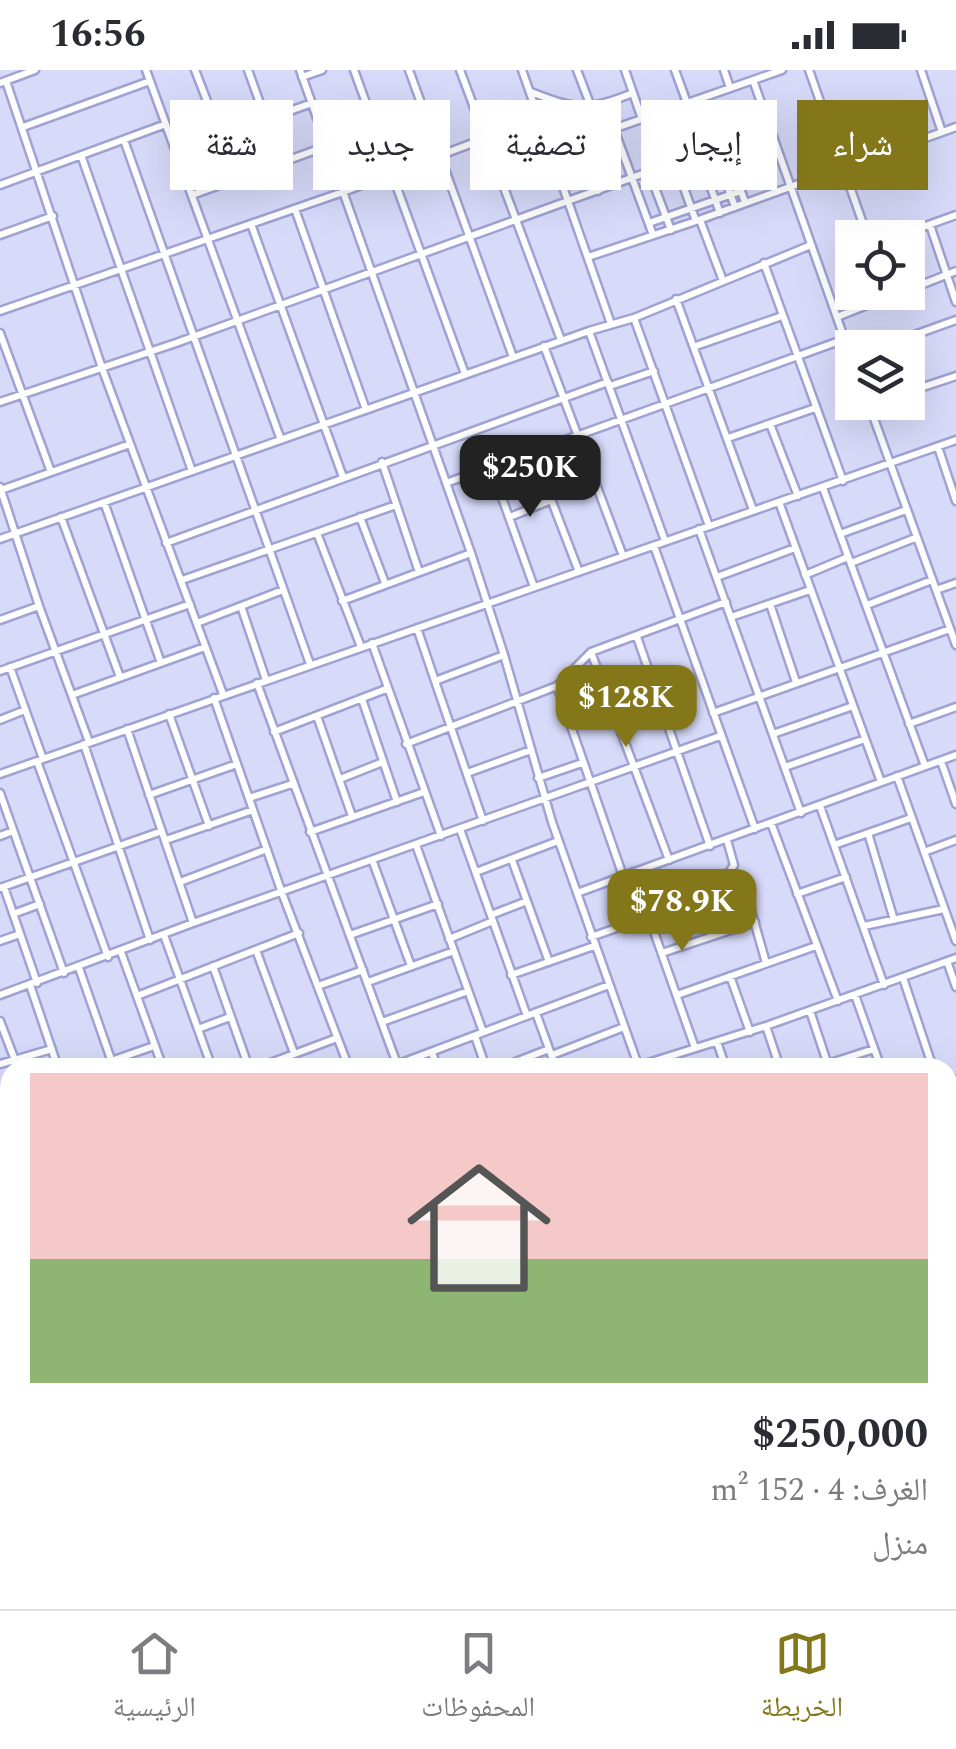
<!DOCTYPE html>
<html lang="ar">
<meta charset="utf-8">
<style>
:root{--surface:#fff;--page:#f2f2f3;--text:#2b2b33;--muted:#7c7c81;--line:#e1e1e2;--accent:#84771a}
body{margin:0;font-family:Spectral,"Noto Naskh Arabic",serif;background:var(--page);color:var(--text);direction:rtl;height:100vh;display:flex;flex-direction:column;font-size:38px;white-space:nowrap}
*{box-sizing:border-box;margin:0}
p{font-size:32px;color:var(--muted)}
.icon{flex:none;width:55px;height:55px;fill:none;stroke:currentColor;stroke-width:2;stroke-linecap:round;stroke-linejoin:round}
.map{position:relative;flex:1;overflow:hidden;direction:ltr}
.drawer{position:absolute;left:0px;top:988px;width:958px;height:552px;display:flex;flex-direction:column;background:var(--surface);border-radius:30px 30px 0 0;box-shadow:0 10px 40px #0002;direction:rtl}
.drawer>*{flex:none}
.hud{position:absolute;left:30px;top:30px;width:898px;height:90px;direction:rtl;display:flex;gap:20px}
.controls{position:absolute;left:835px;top:150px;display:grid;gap:20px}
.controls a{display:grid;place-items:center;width:90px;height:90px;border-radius:0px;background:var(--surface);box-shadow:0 10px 40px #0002;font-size:50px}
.price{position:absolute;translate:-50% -85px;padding:0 22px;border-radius:20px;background:var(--accent);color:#fff;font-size:32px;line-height:65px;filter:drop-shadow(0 2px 5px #0008)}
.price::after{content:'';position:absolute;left:50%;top:60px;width:30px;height:22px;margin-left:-15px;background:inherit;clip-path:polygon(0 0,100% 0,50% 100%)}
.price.active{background:#222;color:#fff}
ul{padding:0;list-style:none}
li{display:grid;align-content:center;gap:20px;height:530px;padding:0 30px}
li span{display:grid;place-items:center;height:310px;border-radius:0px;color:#555}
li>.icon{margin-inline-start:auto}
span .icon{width:180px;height:180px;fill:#fffc;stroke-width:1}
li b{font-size:42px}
.pill{padding:0 35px;border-radius:0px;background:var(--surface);box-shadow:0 10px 40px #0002;font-size:35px;line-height:90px}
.pill.active{background:var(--accent);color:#fff}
.status{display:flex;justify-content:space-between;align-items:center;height:70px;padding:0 50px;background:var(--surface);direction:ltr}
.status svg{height:28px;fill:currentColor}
.menu{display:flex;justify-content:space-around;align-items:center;height:140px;border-top:2px solid var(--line);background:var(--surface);font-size:28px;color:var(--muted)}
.menu a{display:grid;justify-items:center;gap:5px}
.menu .active{color:var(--accent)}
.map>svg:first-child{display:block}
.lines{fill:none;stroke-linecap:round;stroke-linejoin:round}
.minor-casing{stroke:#9fa3d4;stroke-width:11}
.minor{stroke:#fff;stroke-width:6}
</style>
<div class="status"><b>16:56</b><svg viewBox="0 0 49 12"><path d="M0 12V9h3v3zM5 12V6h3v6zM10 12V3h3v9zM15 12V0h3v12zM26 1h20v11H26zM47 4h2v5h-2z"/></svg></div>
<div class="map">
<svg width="956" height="1539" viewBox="0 0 956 1539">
<rect width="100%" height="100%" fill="#d7daf9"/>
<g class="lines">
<g class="minor-casing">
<path id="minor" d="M146,0L281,370
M195,0L221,67
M248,0L266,50
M300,0L471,483L504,585L552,752L638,995
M354,0L465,304
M409,0L513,287
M460,0L561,270
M522,0L611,254
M577,0L601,63
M625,0L642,49
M675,0L687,33
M724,0L730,18
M809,0L868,168
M921,0L942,62
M302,7L322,0
M753,10L852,290
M6,11L102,298L223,624
M0,13L35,0
M531,22C577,40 587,41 633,23
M696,30L735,137
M681,35L720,143
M657,44L696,151
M23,57L150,11
M614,59L653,165
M124,70L310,594
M581,70L598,121
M550,81L782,0
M176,82L312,33
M81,85L192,401
M661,98L655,76L666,71
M722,101L733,99L745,132
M649,102L671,160
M0,115L166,54
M192,125L327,76
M295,139L366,340
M700,150L723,211
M649,153L741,121
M251,154L343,407
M930,155L956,232
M0,165L53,146
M892,168L956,145
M588,187L696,151L956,57
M764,193L843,411
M908,220L956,201
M676,229L753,440
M0,241L343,122L539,48
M837,247L900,222
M634,248L709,456
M589,261L665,471
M0,263L51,402
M544,276L623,486
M696,276L782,246
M878,278L956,250
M610,316L654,301
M908,322L956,306
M0,332L176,273L714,78
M868,332L956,575
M770,354L798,426
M728,368L815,338
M938,377L956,431
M533,382L579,502
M382,392L419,502
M491,397L534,517
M446,413L845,269
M0,417L39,536L89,672
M823,418L925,696
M1,420L130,374
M104,432L161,593
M779,432L881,712
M61,447L120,607
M360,447L385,513
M510,447L551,430
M699,459L801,743
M317,463L361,577
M840,464L906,440
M0,469L589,261L634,248L811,175
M166,473L608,312
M654,476L755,759
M851,493L915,468
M805,505L848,487
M717,507L795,478
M182,510L396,435
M936,520L956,513
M342,531L471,483
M770,534L796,612
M867,535L932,510
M241,536L266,610
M731,547L810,520
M0,550L39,536
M197,553L283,520
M417,558L435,611
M637,567L710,776
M372,573L441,766
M591,582L669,790
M10,597L43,689
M0,601L190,534
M257,613L397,994
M557,616L623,806
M72,625L205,577
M214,628L282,823L349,998
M362,629L397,732
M713,643L950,559
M169,644L209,756
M317,646L352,746
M0,650L25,640
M909,654L956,637
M127,659L193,853
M274,662L386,619
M773,664L853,636
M84,674L150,870
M406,674L557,616L591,582L726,532
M37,691L108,887
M941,691L956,734
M785,697L865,669
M467,703L531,680
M0,704L956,370
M897,706L956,871
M538,708L582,693
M340,709L383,692
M0,723L64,903
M149,725L237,694
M249,728L292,714
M820,736L884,915
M483,751L435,611L504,585
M771,753L838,931
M460,759L527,946
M310,762L424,722
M868,763L894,850
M0,766L13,761
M166,770L253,740
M727,770L734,795L724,810V820L751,840L766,893
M416,775L483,962
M834,775L911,748
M924,782L956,770
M512,790L549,892
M373,792L411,896
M476,802L558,771
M633,802L695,978
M180,812L267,779
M4,817L37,913
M0,818L162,761
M577,823L956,685
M797,824L846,807
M13,844L40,834
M491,845L527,831
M864,856L944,839
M164,865L212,998
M350,865L438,834
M591,867L724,820
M449,869L493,851
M0,871L20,864
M256,880L294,983
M121,882L163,998
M662,883L755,852
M947,891L956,917
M213,896L249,998
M79,898L114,998
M511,905L594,876
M730,906L750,962
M903,908L933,998
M368,912L454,881
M30,915L58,998
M318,916L363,900
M0,925L193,853L720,666
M677,925L816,876
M855,925L881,998
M137,926L299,863
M810,941L829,998
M536,943L556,998
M0,951L18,998
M382,952L468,921
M766,956L780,998
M198,959L230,947
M475,966L486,998
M717,972L726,998
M432,982L437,998
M552,985L624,957
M0,994L52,979
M91,998L154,976
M257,998L337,968
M388,998L609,915
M500,998L549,979
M632,998L766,956L956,888
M815,998L874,979
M948,1013L956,1010
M948,1038L956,1061
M0,1045L10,1041
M0,1069L10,1096
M0,1134L10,1130
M948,1148L956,1144
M948,1183L956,1206
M948,1225L956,1222
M0,1235L10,1232
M948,1275L956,1272
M948,1331L956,1356
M0,1340L10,1336
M0,1385L10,1403
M948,1391L956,1389
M948,1448L956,1446
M0,1457L10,1451
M0,1507L10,1527
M12,1530L16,1539
M159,1530L163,1539
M246,1530L250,1539
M296,1530L299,1539
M351,1530L354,1539
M404,1530L407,1539
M493,1530L496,1539
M612,1530L615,1539
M737,1530L740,1539
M801,1530L805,1539
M944,1530L953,1539
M62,1539L83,1530
M202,1539L227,1530
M372,1539L397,1530
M524,1539L549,1530
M673,1539L695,1530
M855,1539L874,1530"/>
</g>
<use href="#minor" class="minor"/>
</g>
</svg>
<div class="controls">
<a><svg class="icon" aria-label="locate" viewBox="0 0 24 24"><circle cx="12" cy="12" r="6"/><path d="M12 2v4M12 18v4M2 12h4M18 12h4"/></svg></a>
<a><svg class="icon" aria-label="layers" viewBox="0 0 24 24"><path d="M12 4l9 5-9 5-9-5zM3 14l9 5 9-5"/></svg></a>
</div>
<b class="price active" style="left:530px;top:450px">$250K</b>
<b class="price" style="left:626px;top:680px">$128K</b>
<b class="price" style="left:682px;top:884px">$78.9K</b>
<div class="hud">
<a class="pill active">شراء</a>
<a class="pill">إيجار</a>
<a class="pill">تصفية</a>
<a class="pill">جديد</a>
<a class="pill">شقة</a>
</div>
<section class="drawer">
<ul>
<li><span style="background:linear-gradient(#f6c9c9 60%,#8fb573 0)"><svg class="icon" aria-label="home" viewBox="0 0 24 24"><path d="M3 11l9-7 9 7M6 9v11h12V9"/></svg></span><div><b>$250,000</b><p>الغرف: 4 · 152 m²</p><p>منزل</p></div></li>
</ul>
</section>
</div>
<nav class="menu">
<a class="active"><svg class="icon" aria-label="map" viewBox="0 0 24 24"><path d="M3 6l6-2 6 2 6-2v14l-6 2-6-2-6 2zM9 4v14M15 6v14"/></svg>الخريطة</a>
<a><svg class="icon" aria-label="saved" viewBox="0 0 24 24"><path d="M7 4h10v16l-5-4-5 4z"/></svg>المحفوظات</a>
<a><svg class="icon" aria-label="home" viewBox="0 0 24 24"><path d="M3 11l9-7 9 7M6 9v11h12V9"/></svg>الرئيسية</a>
</nav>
